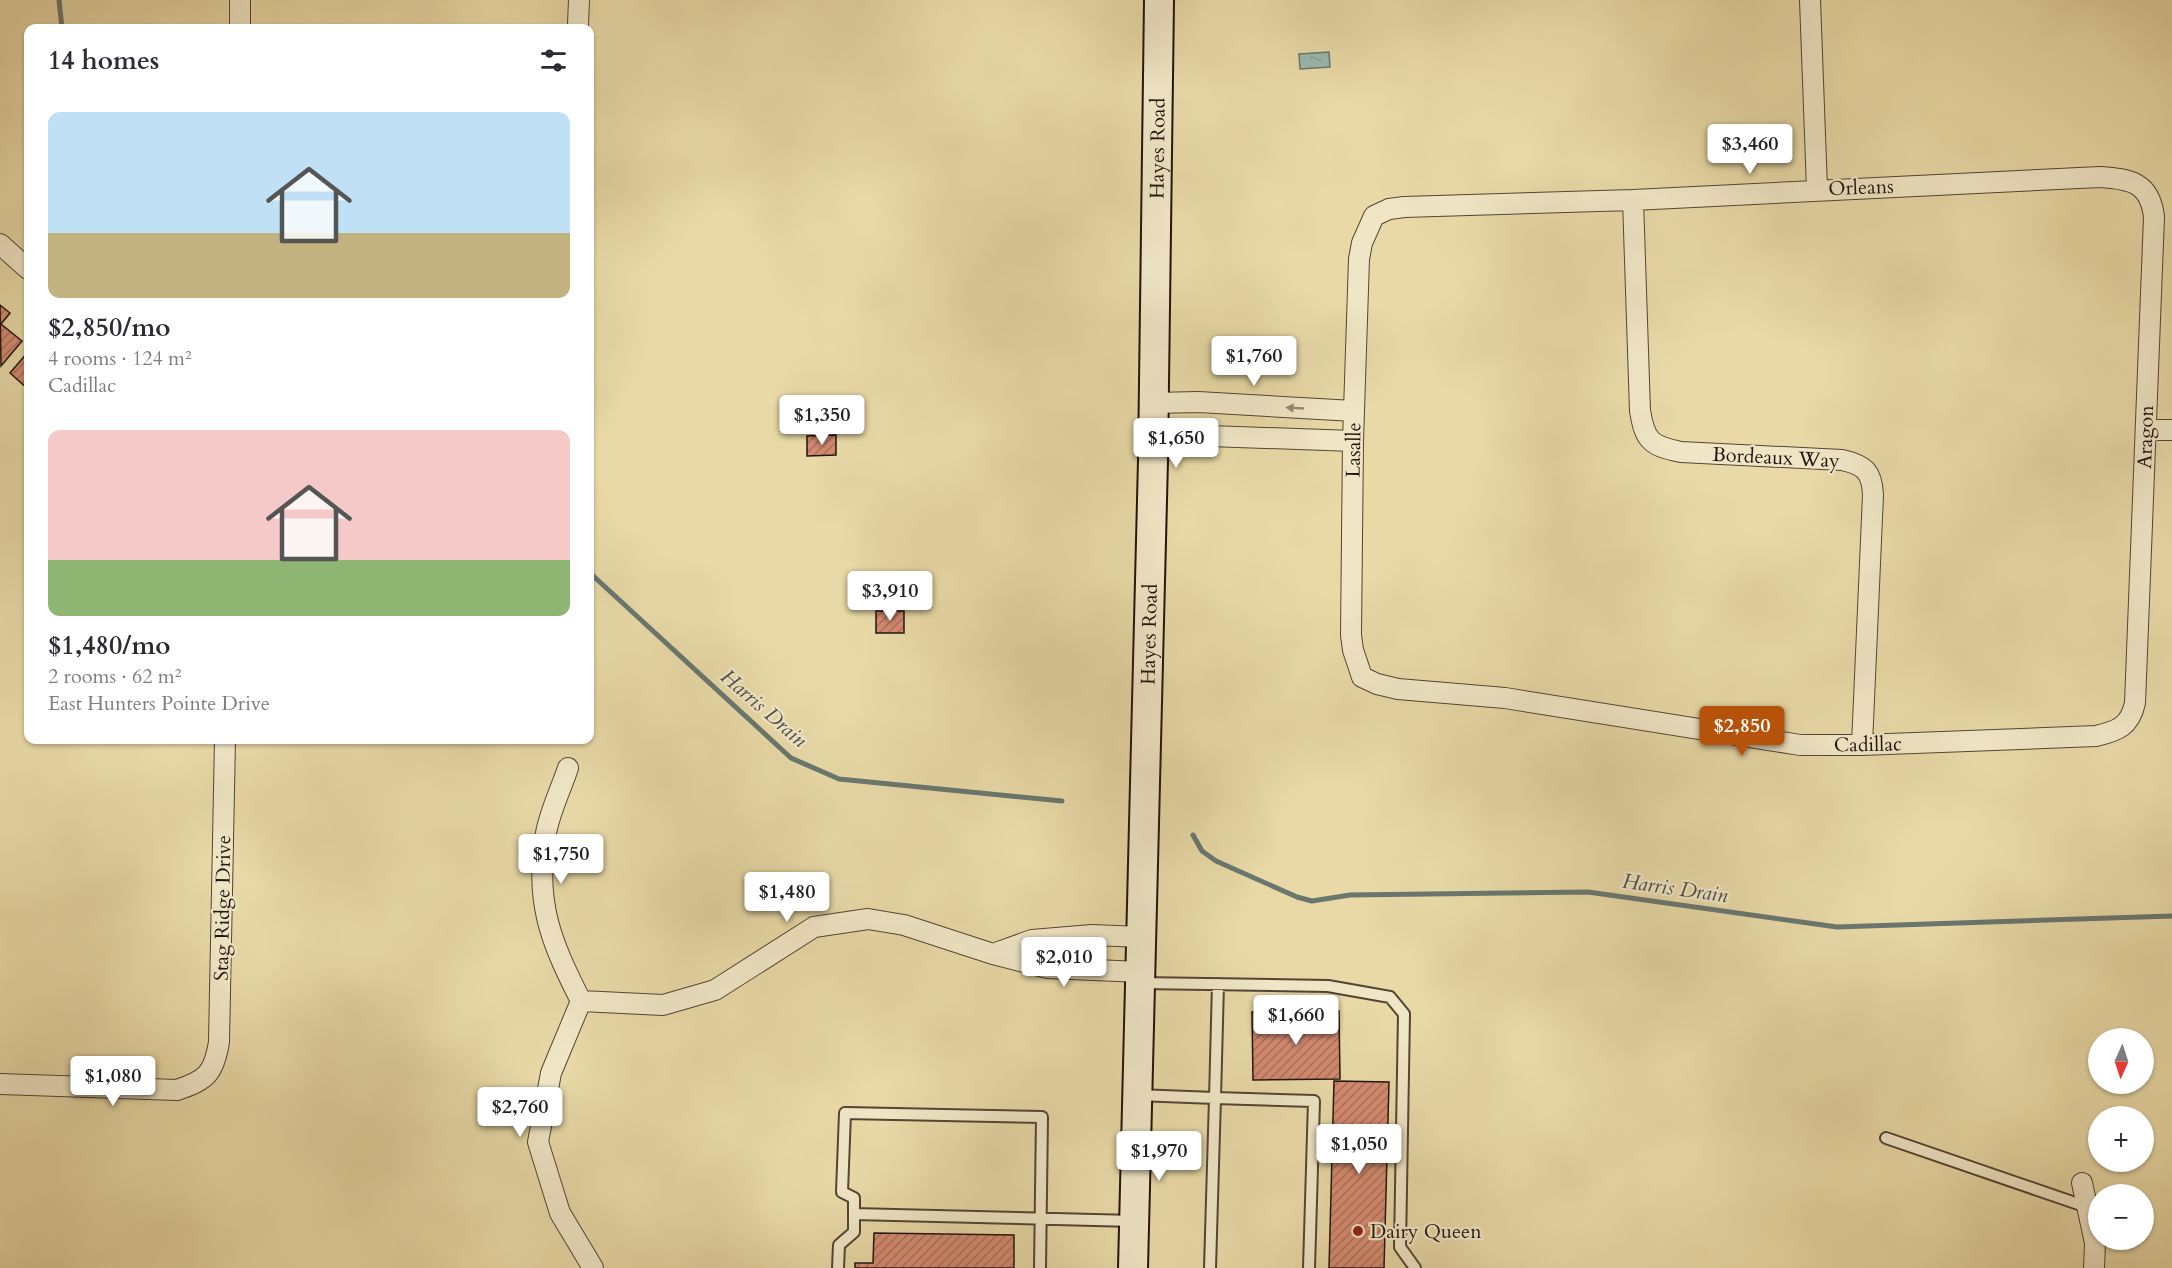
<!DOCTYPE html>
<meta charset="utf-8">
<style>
:root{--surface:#fff;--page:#f2f2f3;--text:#2b2b33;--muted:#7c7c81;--accent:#b45309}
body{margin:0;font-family:Cardo,serif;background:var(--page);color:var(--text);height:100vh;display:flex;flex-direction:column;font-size:22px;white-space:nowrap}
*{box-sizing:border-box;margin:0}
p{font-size:20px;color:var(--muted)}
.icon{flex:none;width:33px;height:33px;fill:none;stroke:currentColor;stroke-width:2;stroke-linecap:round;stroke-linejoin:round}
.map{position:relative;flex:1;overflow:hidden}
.drawer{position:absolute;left:24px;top:24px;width:570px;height:720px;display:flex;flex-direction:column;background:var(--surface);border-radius:12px;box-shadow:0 2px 4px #0004}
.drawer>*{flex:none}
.needle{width:39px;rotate:183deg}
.buttons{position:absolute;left:2088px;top:1028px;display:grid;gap:12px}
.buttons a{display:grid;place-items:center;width:66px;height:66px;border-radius:50%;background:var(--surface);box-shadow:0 2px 4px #0004;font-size:30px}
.price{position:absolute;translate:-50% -51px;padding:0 14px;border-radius:6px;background:#fff;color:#222;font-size:20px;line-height:39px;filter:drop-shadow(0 2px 3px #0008)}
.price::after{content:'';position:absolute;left:50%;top:36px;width:18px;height:14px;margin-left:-9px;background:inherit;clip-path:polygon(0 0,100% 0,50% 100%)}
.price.selected{background:var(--accent);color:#fff}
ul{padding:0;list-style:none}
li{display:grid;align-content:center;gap:12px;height:318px;padding:0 24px}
li span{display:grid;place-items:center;height:186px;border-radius:12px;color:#555}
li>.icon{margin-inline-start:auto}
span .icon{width:108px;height:108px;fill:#fffc;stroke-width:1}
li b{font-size:26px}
h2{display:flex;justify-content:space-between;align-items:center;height:72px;padding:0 24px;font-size:26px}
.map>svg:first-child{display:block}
.water{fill:url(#water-ripples);stroke:#69776f;stroke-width:1.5}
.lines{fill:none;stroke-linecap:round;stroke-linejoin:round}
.stream{stroke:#69776f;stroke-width:5}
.building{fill:url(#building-hatch);stroke:#21140e;stroke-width:1.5}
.lane-casing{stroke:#534534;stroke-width:14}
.street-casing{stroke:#534534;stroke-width:22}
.secondary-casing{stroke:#21140e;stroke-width:32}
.lane{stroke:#f0e6c6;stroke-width:10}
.street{stroke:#f0e6c6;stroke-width:20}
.secondary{stroke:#f0e6c6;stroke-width:28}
.oneway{fill:#938873}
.poi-dot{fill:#8f2418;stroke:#f0e6c6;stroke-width:2}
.labels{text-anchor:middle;stroke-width:4.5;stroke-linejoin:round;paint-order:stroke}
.street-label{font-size:20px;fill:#21140e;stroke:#f0e6c6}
.poi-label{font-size:20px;fill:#21140e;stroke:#f0e6c6;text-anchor:start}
.water-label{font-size:21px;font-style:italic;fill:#4b4e46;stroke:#f0e6c6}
</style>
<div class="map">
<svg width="2172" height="1268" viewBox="0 0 2172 1268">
<defs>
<pattern id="water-ripples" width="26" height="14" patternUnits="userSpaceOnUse" patternTransform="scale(1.5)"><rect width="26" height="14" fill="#99b9af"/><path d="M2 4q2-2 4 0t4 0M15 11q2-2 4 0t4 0" fill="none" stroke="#849e95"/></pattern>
<pattern id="building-hatch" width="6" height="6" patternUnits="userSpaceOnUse" patternTransform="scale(1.5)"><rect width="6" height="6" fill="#d48b71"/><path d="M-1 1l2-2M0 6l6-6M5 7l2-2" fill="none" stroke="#ac705b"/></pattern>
</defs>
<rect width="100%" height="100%" fill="#e8d9a7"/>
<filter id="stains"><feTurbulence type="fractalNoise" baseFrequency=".00333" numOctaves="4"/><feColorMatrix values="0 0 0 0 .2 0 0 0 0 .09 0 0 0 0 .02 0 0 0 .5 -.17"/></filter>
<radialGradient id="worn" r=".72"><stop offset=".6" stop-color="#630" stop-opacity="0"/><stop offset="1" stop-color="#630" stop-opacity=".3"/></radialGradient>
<path class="water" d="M1329,52L1330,67L1300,69L1299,54Z"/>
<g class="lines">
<path class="stream" d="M59,0L62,28
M590,573L791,758L839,779L1062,801
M1193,835L1202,851L1216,861L1297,897L1312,901L1350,895L1588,892L1837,927L2172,916"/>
</g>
<path class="building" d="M0,305L10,313L1,324L22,341L1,366Z
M28,352V389L10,373Z
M836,435V455L807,456V436Z
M876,611H904V633H876Z
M1339,1011L1340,1079L1253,1080L1252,1012Z
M1334,1081L1389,1082L1384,1268H1329Z
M874,1233L1014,1235V1268H855V1263H873Z"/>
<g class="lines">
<g class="lane-casing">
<path id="lane" d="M1141,983L1328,986L1390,997L1404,1014L1400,1247L1415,1268
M1218,984L1215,1098L1314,1101L1309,1268
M1137,1095L1215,1098L1210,1268
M1886,1138L2087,1207
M854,1214L1134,1221
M838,1268L839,1245L854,1232V1198L842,1192L845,1113L1042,1117L1040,1268"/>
</g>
<g class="street-casing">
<path id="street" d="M1810,0L1817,189
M578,24L579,0
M240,28V0
M2100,177C2130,179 2150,182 2154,217L2135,703C2130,726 2118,731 2096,736L1862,745H1800L1505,698L1398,689L1377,684L1362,677L1353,650L1351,635L1353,441L1359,259L1362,243L1374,216L1389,209L1404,207L1633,200Z
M1633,200L1640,411C1645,441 1651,446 1681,452L1842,460C1865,465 1872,472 1873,495L1862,745
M0,244L28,269
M1154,403L1198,402L1354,411
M2146,430H2172
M1153,434L1353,441
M568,768C561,789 550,811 546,833C534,902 551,942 581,1001
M993,954L1032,940L1092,935L1142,937
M581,1001L663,1005L715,990L814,927L868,919L904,925L993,954L1048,968L1141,972
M581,1001L551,1073L538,1142L560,1213L593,1268
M0,1084L177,1090C207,1080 214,1073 219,1042L225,740
M2082,1183L2095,1243L2094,1268"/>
</g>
<g class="secondary-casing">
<g id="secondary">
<path id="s1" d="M1133,1268L1153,460L1159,0"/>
</g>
</g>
<use href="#lane" class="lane"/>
<use href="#street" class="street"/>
<use href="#secondary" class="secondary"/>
</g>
<defs><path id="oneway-solid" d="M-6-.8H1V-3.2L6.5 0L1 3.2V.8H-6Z" transform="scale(1.5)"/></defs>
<use class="oneway" href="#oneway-solid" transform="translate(1295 408) rotate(-177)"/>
<circle class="poi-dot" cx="1358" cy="1231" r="6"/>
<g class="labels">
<g class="street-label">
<text dy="7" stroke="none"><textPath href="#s1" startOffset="1120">Hayes Road</textPath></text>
<text transform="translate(1861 187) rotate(-2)" y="7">Orleans</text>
<text transform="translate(2145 437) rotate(-88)" y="7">Aragon</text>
<text transform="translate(1353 450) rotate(-89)" y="7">Lasalle</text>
<text transform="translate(1776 457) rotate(3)" y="7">Bordeaux Way</text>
<text dy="7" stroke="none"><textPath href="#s1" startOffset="634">Hayes Road</textPath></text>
<text transform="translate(1868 744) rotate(-1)" y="7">Cadillac</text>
<text transform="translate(222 908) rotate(-89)" y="7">Stag Ridge Drive</text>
</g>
<g class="poi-label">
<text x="1370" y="1238">Dairy Queen</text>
</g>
<g class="water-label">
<text transform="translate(764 708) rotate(41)" y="7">Harris Drain</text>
<text transform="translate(1675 888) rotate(8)" y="7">Harris Drain</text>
</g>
</g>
<rect width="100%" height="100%" filter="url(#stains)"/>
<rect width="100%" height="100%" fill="url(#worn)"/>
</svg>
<div class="buttons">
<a><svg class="needle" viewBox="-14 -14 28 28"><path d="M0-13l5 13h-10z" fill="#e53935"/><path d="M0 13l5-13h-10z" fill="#7c7c81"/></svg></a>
<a>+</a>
<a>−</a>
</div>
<b class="price" style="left:1750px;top:175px">$3,460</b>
<b class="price" style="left:1254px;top:387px">$1,760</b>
<b class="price" style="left:822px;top:446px">$1,350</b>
<b class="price" style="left:1176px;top:469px">$1,650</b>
<b class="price" style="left:890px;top:622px">$3,910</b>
<b class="price selected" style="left:1742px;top:757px">$2,850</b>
<b class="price" style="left:561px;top:885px">$1,750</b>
<b class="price" style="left:787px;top:923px">$1,480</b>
<b class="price" style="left:1064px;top:988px">$2,010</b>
<b class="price" style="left:1296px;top:1046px">$1,660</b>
<b class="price" style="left:113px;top:1107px">$1,080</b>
<b class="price" style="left:520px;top:1138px">$2,760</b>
<b class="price" style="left:1359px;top:1175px">$1,050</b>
<b class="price" style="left:1159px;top:1182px">$1,970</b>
<section class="drawer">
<h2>14 homes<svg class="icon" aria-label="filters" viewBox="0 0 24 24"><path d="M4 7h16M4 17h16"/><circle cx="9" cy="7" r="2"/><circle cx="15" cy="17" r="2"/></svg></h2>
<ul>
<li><span style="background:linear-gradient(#bfe0f5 65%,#c2b280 0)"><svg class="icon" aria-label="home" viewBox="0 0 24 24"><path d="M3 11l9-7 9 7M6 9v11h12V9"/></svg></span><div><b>$2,850/mo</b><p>4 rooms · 124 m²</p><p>Cadillac</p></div></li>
<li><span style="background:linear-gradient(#f6c9c9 70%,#8fb573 0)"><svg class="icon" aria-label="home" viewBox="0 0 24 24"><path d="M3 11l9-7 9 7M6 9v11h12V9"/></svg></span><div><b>$1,480/mo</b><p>2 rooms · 62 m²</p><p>East Hunters Pointe Drive</p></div></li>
</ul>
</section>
</div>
